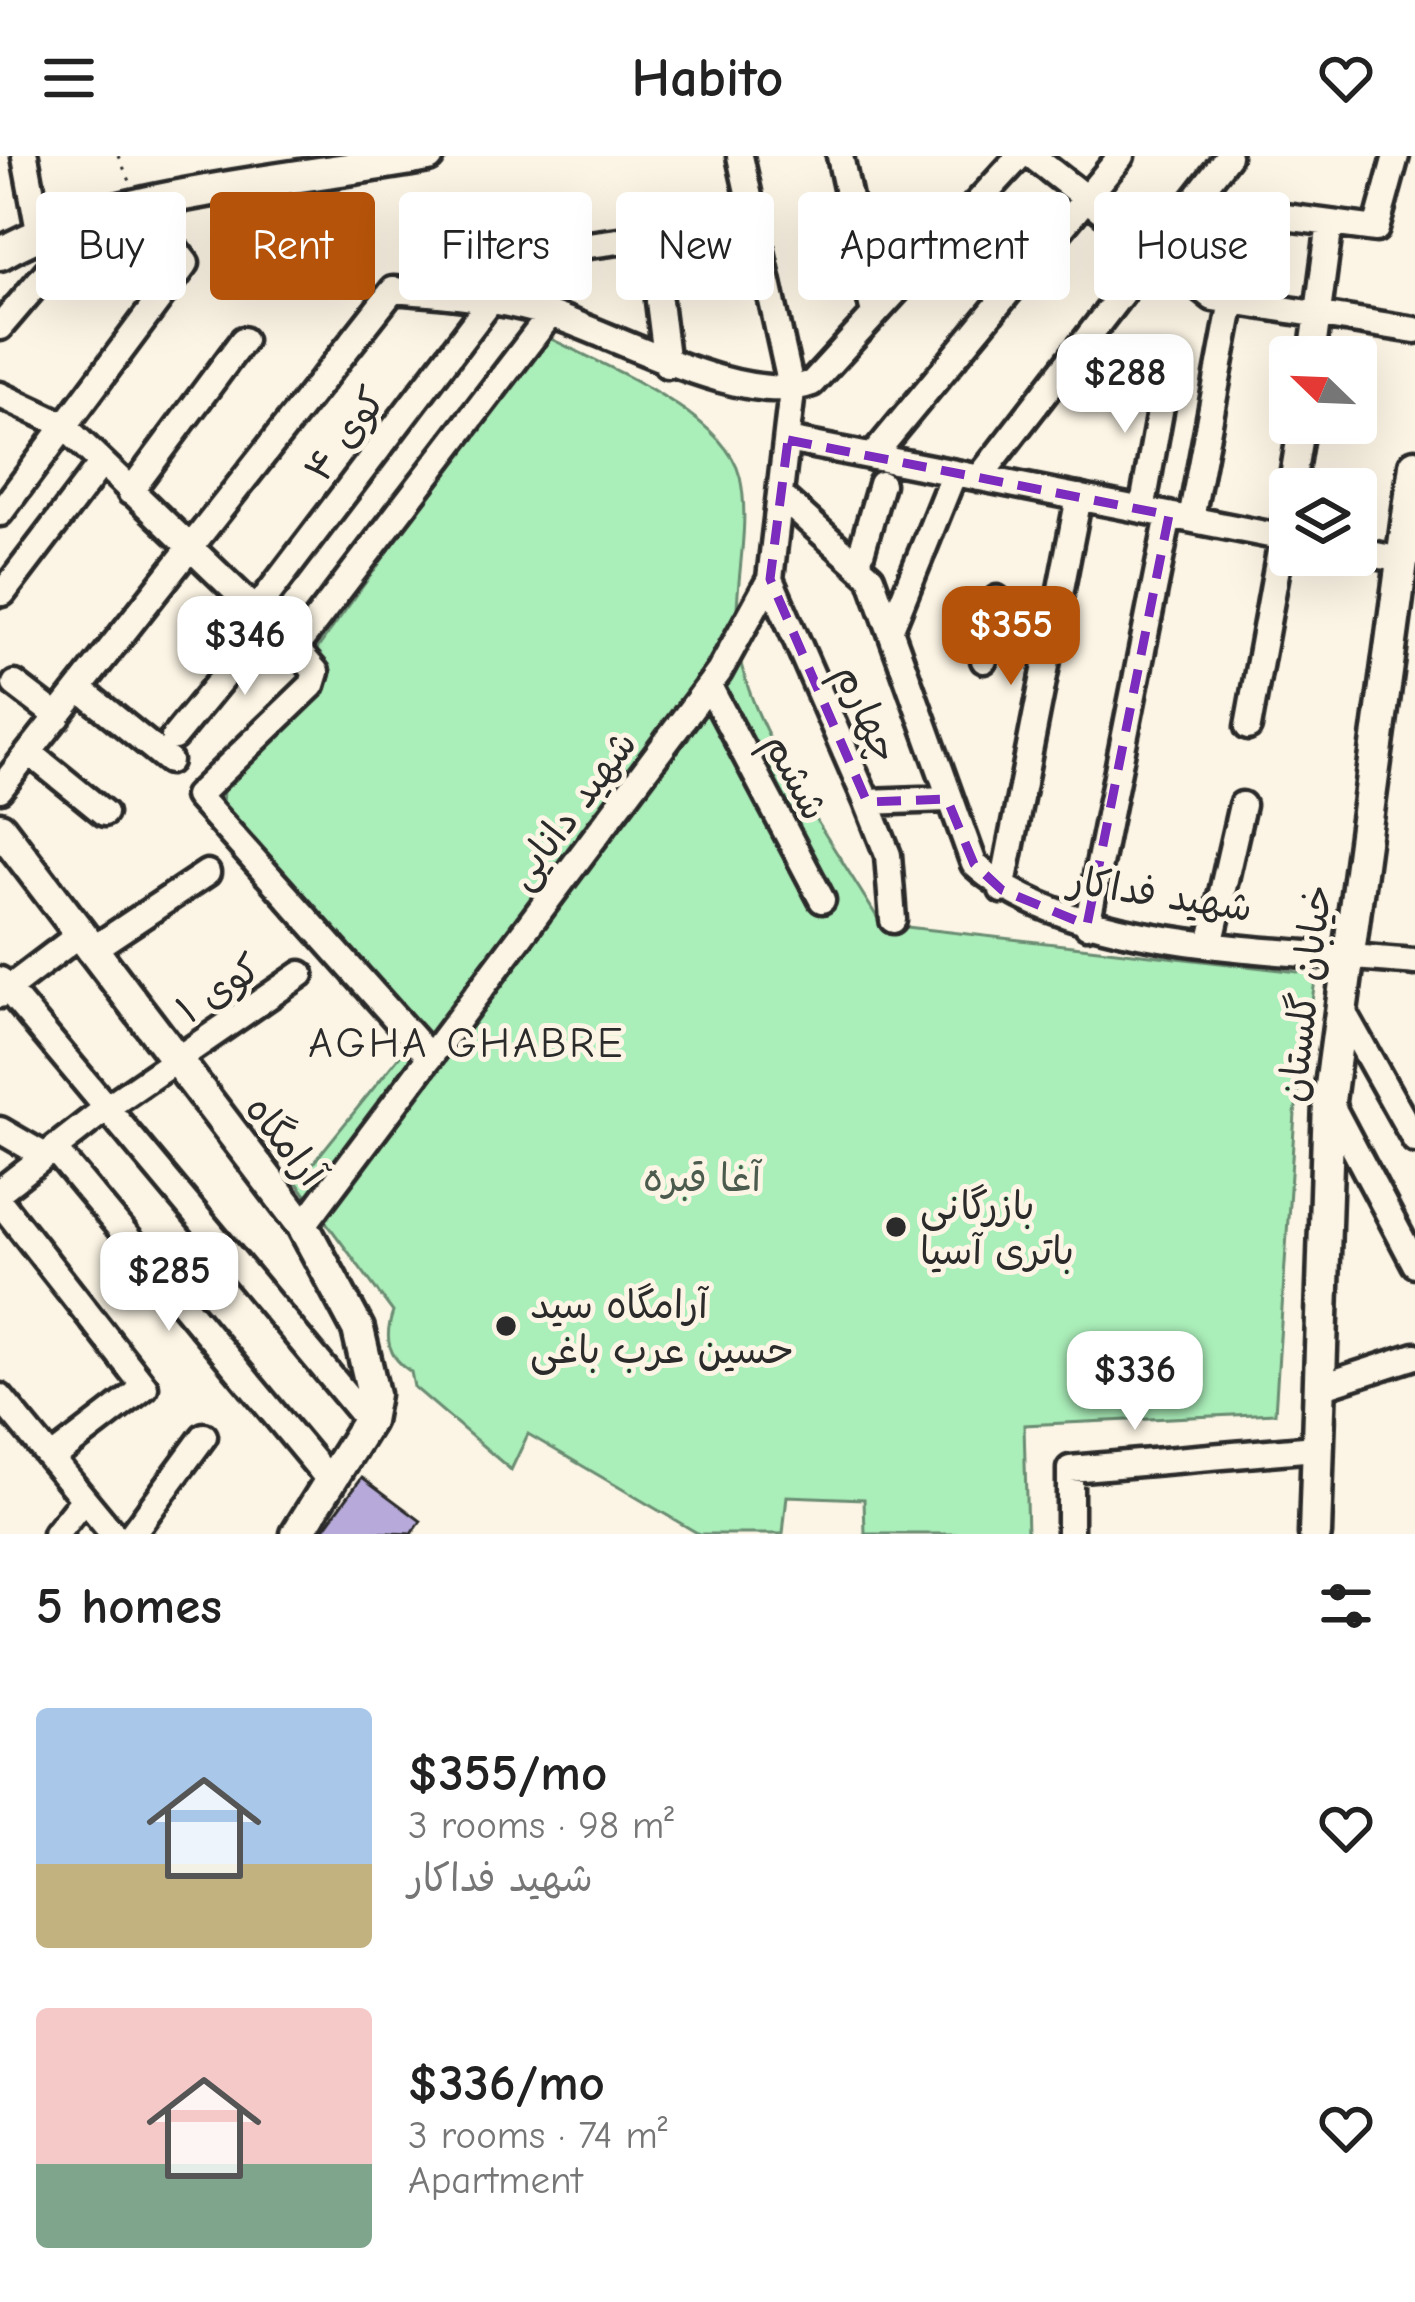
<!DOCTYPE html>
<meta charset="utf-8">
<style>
:root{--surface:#fff;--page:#f2f2f2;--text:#222;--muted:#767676;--accent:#b45309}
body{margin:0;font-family:"Comic Neue","Playpen Sans Arabic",sans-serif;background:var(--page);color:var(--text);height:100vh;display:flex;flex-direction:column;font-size:45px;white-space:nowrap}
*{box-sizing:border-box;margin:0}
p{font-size:39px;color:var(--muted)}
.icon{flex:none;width:66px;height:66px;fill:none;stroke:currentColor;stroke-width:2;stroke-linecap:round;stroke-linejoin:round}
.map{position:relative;height:1378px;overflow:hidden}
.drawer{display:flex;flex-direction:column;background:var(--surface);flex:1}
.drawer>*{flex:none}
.guide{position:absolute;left:36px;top:36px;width:1344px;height:108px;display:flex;gap:24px}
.needle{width:78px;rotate:293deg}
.controls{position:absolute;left:1269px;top:180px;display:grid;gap:24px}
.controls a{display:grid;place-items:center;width:108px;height:108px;border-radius:12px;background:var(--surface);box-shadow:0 12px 48px #0002;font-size:60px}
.price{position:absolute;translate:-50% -102px;padding:0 27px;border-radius:24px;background:#fff;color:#222;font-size:39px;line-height:78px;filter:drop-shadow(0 3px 6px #0008)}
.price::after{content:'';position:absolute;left:50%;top:72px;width:36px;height:27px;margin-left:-18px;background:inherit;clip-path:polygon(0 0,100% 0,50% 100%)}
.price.selected{background:var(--accent);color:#fff}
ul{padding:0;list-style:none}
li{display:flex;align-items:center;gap:36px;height:300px;padding:0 36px}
li span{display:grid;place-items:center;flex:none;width:336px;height:240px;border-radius:12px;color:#555}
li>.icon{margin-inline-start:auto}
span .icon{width:144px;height:144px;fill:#fffc;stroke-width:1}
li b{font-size:51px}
h2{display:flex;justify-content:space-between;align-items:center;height:144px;padding:0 36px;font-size:51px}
.tag{padding:0 42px;border-radius:12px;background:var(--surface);box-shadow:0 12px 48px #0002;font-size:42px;line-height:108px}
.tag.selected{background:var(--accent);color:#fff}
header{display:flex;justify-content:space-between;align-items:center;height:156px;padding:0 36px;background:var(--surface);font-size:54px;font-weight:700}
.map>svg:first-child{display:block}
.green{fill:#aaeeb9;stroke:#6a8c72;stroke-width:3}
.building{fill:#b7aada;stroke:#2b2b2b;stroke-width:3}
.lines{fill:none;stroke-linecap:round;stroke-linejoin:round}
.minor-casing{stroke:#2b2b2b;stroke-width:33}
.major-casing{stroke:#2b2b2b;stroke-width:39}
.path{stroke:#2b2b2b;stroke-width:3;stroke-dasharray:3 9;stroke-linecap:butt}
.minor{stroke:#fcf5e5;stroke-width:24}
.major{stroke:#fcf5e5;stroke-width:30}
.marked{fill:none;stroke:#7b2cbf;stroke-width:9;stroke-dasharray:24 15;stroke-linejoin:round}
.poi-dot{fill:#2b2b2b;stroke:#fcf5e5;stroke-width:4.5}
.labels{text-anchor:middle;stroke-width:10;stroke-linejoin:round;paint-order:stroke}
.street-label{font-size:39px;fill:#2b2b2b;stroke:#fcf5e5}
.park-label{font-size:39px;fill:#4b5c4e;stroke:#fcf5e5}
.poi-label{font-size:39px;fill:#2b2b2b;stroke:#fcf5e5;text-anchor:start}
.neighbourhood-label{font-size:42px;letter-spacing:3px;fill:#2b2b2b;stroke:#fcf5e5}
</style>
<header><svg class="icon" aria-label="menu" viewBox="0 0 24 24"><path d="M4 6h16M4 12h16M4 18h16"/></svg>Habito<svg class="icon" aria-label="heart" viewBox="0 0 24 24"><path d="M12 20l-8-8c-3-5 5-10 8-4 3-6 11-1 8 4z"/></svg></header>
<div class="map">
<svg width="1415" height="1378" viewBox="0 0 1415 1378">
<rect width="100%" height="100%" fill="#fcf5e5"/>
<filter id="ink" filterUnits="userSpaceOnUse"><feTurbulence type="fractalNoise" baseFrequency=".00833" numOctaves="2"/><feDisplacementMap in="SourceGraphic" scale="24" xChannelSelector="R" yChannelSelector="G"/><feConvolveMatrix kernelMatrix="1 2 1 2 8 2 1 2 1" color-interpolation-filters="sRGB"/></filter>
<g filter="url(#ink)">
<path class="green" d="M545,180C599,207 725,257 740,321C753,378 728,445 740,503C757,584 838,695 881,768L1316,818L1295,958L1275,1257L1024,1269L1027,1378H865L864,1343L787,1340L783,1378H699L528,1278L511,1314L414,1231L411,1216C387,1200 384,1182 393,1156L297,1027L422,872L222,650L223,634L314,539L325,517L317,493Z"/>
<path class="building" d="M362,1321L421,1365L412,1378L323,1374Z"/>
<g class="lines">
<g class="minor-casing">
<path id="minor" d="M25,0L39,75
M840,0L874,158
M1032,0L1213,142L1415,174
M1270,59L1376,73L1396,0
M453,139L460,106L755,67
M659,145L667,209
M0,171L47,116
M1312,201L1330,67
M0,239L62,268L295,492
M788,284L1290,383
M872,301L1121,0
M979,322L1228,0
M1291,333L1302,267
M130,336L243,184
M781,340L871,421L974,708C1070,796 1287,794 1415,806
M1142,354L1167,217
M0,357L186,107L142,50
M1191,363L1232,145
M1356,395L1401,404
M859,404L881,328
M770,423L867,646L947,643
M3,437L101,308
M256,454L490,146
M992,469L1052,477
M892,470L954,317
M984,504L997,443
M15,528L58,561
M709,530L822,744
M81,534L169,605
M1248,571L1290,340
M174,581L269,465
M30,597L104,657
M0,633L393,134C445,138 499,143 549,158C614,178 745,253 812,227L1020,0
M867,646L888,699L893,764
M1002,734L1079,341
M1087,769L1169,359
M1211,785L1242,649
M90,795L207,717
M0,824L368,1265
M0,839L79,779
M1340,850L1415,984
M430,901L197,640L312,529L316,516L295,492L550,159
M1329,945L1415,1108
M0,974L45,1000
M54,993L330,1325
M0,1035L109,950L301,818
M0,1046L145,1231L51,1303
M303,1070L719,516L770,423L792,235L740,0
M1320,1231L1415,1200
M0,1241L113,1378
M56,1378L84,1343
M132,1378L204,1280
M1070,1378V1313L1316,1292"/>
</g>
<g class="major-casing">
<path id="major" d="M0,98C103,37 305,23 428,0
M0,672L303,1070L358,1173L373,1238L368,1265L297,1378
M1315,1378L1329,945L1415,309"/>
</g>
<path class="path" d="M118,0L131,27"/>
<use href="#minor" class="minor"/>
<use href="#major" class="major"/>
</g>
</g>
<path class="marked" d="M788,284L1169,359L1087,769L1002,734L974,708L947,643L867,646L770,423Z"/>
<g class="poi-dot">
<circle cx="896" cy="1071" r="12"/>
<circle cx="506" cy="1170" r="12"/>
</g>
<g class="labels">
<g class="street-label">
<text transform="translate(344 278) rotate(-53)" y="14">کوی ۴</text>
<text transform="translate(868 557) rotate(66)" y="14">چهارم</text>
<text transform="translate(797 620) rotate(62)" y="14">ششم</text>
<text transform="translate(571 653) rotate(-53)" y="14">شهید دانایی</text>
<text transform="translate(1161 737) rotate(9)" y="14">شهید فداکار</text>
<text transform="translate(218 832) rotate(-34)" y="14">کوی ۱</text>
<text transform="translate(1304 837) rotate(-83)" y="14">خیابان گلستان</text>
<text transform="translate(286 984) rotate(52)" y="14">آرامگاه</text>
</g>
<g class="park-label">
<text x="702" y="1035">آغا قبره</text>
</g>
<g class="poi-label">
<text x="920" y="1063">بازرگانی<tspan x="920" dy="45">باتری آسیا</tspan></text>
<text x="530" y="1162">آرامگاه سید<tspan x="530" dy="45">حسین عرب باغی</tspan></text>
</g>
<g class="neighbourhood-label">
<text x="467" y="901">AGHA GHABRE</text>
</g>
</g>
</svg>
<div class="controls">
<a><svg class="needle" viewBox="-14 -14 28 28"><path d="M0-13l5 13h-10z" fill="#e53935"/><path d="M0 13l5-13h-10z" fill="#767676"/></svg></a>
<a><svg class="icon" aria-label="layers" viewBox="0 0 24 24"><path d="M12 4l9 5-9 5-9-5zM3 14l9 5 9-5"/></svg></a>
</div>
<b class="price" style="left:1125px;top:280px">$288</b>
<b class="price selected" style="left:1011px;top:532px">$355</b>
<b class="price" style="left:245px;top:542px">$346</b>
<b class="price" style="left:169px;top:1178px">$285</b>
<b class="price" style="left:1135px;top:1277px">$336</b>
<div class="guide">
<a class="tag">Buy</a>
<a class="tag selected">Rent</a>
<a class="tag">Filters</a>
<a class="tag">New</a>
<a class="tag">Apartment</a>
<a class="tag">House</a>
</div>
</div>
<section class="drawer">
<h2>5 homes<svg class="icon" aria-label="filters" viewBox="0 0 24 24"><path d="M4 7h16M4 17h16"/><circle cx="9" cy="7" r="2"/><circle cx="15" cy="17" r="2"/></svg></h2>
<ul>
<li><span style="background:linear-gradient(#a9c7e8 65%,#c2b280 0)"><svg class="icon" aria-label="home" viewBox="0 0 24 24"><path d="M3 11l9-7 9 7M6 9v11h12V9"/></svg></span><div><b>$355/mo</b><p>3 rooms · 98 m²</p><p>شهید فداکار</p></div><svg class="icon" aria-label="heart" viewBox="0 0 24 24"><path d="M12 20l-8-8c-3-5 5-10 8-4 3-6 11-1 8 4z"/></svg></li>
<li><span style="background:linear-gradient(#f6c9c9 65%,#7fa58c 0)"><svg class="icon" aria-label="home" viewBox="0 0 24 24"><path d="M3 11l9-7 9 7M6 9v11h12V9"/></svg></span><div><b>$336/mo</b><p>3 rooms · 74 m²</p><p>Apartment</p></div><svg class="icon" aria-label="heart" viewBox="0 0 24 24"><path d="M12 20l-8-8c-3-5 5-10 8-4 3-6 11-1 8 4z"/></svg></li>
</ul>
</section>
